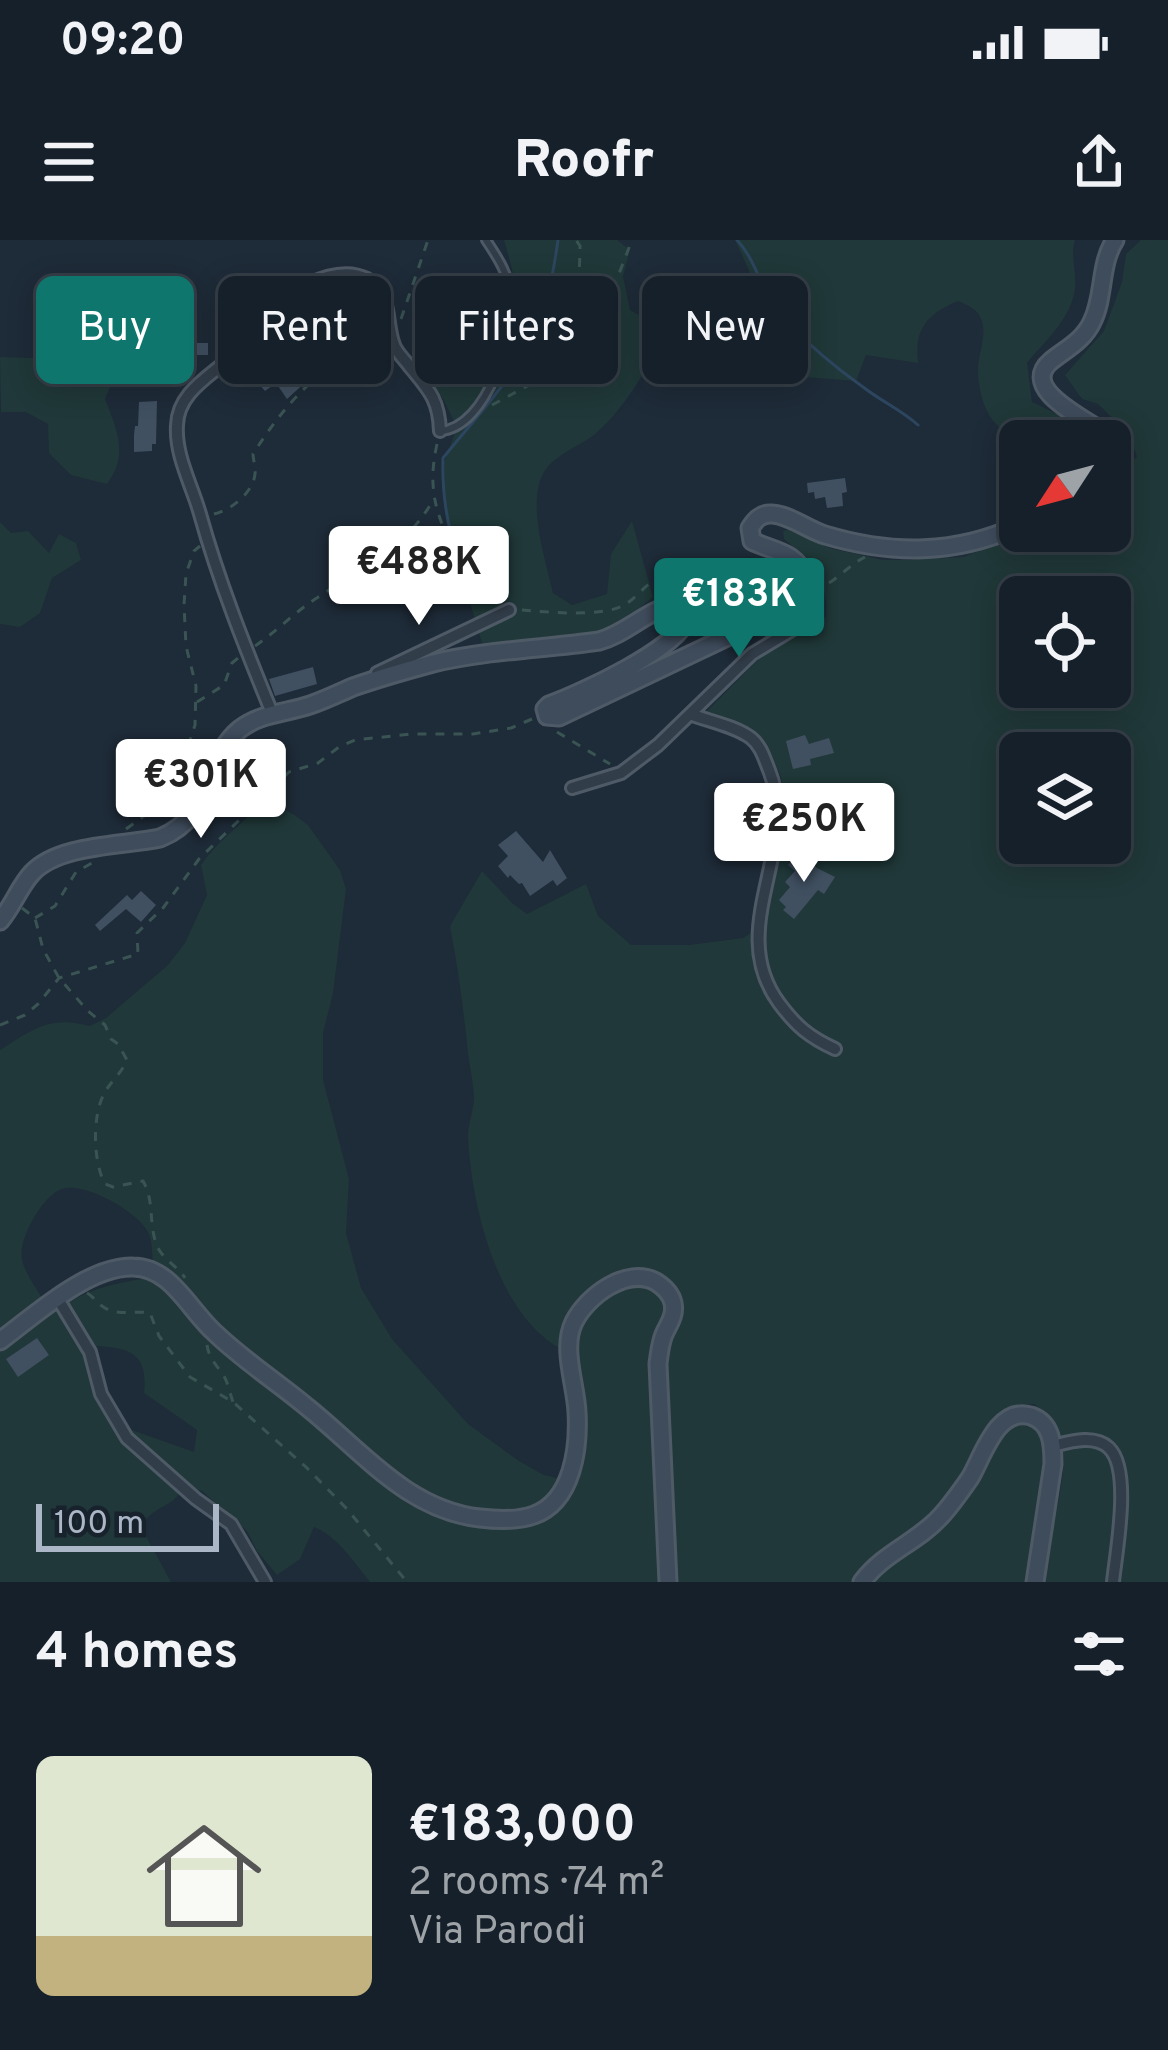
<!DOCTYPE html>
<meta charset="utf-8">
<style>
:root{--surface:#16202a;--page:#1f2832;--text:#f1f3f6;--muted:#9ea3a8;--line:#353e47;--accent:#0f766e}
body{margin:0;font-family:Overpass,sans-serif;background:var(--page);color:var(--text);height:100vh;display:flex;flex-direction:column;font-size:45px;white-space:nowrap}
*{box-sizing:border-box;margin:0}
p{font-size:39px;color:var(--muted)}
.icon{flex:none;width:66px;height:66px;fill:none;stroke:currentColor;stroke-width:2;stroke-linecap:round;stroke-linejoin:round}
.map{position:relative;height:1342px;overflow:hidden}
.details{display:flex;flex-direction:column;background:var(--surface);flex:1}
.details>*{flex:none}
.hud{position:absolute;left:36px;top:36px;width:1098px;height:108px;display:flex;gap:24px}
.needle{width:78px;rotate:234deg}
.buttons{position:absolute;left:999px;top:180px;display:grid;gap:24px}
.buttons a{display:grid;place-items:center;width:132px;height:132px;border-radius:18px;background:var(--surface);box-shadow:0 6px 30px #0003,0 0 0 3px var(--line);font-size:60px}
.scale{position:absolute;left:36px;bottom:30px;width:183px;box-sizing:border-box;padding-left:12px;border:6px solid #abb7c6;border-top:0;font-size:33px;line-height:42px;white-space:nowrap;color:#abb7c6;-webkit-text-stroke:9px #17222d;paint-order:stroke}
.price{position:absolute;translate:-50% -102px;padding:0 27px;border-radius:12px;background:#fff;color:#222;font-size:39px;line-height:78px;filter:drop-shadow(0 3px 6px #0008)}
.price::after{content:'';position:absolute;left:50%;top:72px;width:36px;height:27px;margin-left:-18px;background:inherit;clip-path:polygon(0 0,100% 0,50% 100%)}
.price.selected{background:var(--accent);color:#fff}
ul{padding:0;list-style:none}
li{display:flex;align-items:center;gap:36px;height:300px;padding:0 36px}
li+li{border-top:3px solid var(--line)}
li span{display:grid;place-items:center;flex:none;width:336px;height:240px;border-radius:18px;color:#555}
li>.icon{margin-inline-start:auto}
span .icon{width:144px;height:144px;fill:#fffc;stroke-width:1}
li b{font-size:51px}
h2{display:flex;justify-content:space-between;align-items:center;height:144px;padding:0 36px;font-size:51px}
.pill{padding:0 42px;border-radius:18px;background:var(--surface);box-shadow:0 6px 30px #0003,0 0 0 3px var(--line);font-size:42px;line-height:108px}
.pill.selected{background:var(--accent);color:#fff}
.status{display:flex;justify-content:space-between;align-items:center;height:84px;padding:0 60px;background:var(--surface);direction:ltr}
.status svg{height:33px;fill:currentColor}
header{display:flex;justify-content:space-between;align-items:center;height:156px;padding:0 36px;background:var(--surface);font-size:54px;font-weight:800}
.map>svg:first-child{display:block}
.green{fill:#203839;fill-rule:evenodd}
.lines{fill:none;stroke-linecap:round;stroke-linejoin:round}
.stream{stroke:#2d465f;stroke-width:3}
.building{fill:#405061}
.lane-casing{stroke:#4f5a67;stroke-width:12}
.street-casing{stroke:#4f5a67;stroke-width:16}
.secondary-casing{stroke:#4f5a67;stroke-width:21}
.path{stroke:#3a5454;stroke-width:3;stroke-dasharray:9 9;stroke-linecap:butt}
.lane{stroke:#313d49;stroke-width:6}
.street{stroke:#313d49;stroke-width:10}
.secondary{stroke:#3f4c5c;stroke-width:15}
</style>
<div class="status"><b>09:20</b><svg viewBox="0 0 49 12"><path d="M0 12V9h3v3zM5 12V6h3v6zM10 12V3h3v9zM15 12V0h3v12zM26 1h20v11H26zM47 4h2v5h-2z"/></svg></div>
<header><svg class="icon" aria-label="menu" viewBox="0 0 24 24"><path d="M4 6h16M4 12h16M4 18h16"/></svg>Roofr<svg class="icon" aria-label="share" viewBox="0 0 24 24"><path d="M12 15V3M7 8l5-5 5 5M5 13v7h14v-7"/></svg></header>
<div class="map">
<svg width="1168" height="1342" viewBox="0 0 1168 1342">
<rect width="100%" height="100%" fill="#1e2b38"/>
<path class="green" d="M504,0H617L630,10L623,36L630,70L664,89L666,96C645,130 625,169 595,194C579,207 553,215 543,234C527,265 546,321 553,353L572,365L607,354L611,314L632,281L653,357L614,388L585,395L482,403L446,281L444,223L457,187C452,178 448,168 443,159C431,140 411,130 412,107L441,115L454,85L467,72L480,73L491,80L494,91L500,96L509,93C524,64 512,29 504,0Z
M735,0H1075C1070,17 1077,32 1075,49C1071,79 1045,101 1027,123L1032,162L1073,182L1081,190L1078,200C1022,207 982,198 978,133C977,118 985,101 983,86C981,71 970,66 958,61C927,74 914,89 918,123L866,115L856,141L792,136L768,115L758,81L753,39Z
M1141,0H1168V1342H1043C1047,1302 1069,1239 1062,1201C1058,1184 1047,1173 1034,1164L1018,1165L1000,1172L989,1185L973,1218L936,1271L878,1314L853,1342H676L665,1123C668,1107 682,1077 681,1064C678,1035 648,1029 625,1033L563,1093L561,1109C497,1075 471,964 468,897C468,884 473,872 474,860C474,845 470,829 468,814C464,771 458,729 450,686L482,631L512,663L527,674L586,644L598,676L631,705H689L743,698L766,683L786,579L781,537L771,514L753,489L706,472L768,410L826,377C829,340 811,321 784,299L783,291L790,289L829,308L883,320H909L964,317L1027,291H1110V239L1137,217L1129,194L1098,164L1082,159L1065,135L1104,91L1122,42L1126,14ZM1020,357H1110V447H1020ZM1020,513H1110V603H1020Z
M123,85L128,92L129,102L105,159C117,190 129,215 107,244L71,235L49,213L48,184L26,172H1L0,117L58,119L92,111Z
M0,282L11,293L28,291L49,313L59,294L76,303L81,320L52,338L40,373L20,387L0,384Z
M696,339L727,346L770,363L742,383L706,399L694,391L696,371L676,347L683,342Z
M266,559L293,574L308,585L340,630L346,649L333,753L323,793V840L349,939L346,993L361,1048L392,1099L468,1184L519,1221L544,1235L560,1239C541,1270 526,1273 490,1271C419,1266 372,1211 320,1167C284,1138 245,1111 212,1080C192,1061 177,1035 153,1022C152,1013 152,1002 149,994C141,973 84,941 62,949C48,954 38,971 31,983C26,993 20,1007 22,1019C24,1032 37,1049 44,1061L0,1091V810C33,789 50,775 90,786L106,778L168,725L185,703L207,655L201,625C218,600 245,582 266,559Z
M141,1039H156L203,1090L320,1185L386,1246L415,1264L526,1285C580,1267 586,1211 583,1161C582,1139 574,1117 579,1096C581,1084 589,1073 598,1065C613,1050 638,1036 657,1051C661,1055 666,1061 666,1067C666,1078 653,1107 650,1121L660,1342H370C353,1321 338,1297 314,1287L300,1319L277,1335L257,1311L247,1291L202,1251L185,1246C172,1268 161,1263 144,1281L147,1298L171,1342H0V1110L57,1070L84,1115L96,1158L112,1183L194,1212L197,1190L144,1153C148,1113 130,1108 96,1106L68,1063C91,1048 115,1044 141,1039Z
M1018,1183C1029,1185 1037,1185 1042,1196C1052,1219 1030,1313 1025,1342H871L968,1251L1003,1193Z"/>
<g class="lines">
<path class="stream" d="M737,0C759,24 761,55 785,80C808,104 836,128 863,147C881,161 901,170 918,185
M495,346C490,343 483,341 478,338C447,319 442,250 443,218C476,177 518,134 538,85C549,58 554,29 558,0"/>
</g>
<path class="building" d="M355,62L364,63L363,79L368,97L357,100L359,105L333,118L327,93L302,95L311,106L302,114L319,130L287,159L276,143L265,151L257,142L274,127L268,119L281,109V77L289,75L330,77V65L351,66Z
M161,103H208V115H184L183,122L162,125Z
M157,161L156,204H152V211L134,212V195L135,186H138L139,162Z
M845,238L847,252L842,253L843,266L827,268L825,257L815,259L814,252L808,253L807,243Z
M313,427L317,444L275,456L269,439Z
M805,495L809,504L829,498L834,513L810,519L811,525L793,529L786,501Z
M516,591L543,622L550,610L567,638L557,646L553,640L530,656L522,643L519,644L510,635L508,638L498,626L508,616L498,605Z
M798,612L817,628L835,637L824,654L818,650L794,679L783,670L786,667L779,660L790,647L785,642L795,631L788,625Z
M141,651L156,665L141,682L126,669L100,691L95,685L127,655L132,660Z
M37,1098L49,1115L18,1137L6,1119Z"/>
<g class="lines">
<g class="lane-casing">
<path id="lane" d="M440,191C488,188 516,92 510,51C508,33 496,15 486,0"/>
</g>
<g class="street-casing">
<path id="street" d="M377,433L509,370
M272,473C245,407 219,342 200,274C192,245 175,216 177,185C178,152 211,136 232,116C244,105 251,92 261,80C282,55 333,22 367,39C393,52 385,83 394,105C397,113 405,120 410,127C429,150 439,160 440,191
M690,474C708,481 735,486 751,498C761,506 764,518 769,530C801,610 724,688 779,763C796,786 809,797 835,809
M572,548L621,533L658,505L752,414L810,379L814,373C811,361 807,360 795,358
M58,1059L90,1112L101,1154L127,1198L196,1259L231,1284L265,1342
M1053,1206C1069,1202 1094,1194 1109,1208C1132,1230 1116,1312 1113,1342"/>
</g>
<g class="secondary-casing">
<path id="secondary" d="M1110,201L1104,193C1086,179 1018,149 1051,121C1066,109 1083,101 1092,82C1105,56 1099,25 1115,0
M0,681C13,666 19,647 32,633C59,604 123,606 160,598C215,576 202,520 240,489C261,473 286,473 310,465C325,460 339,453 353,447C379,438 407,430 433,423C488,410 544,409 599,401C626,394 646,371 673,365L684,372L687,379C677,409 580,454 549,465L545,469L547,476L559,477L765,379C785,367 823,340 790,317C779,310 764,307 752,301L750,288C755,280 761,273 772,274C790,275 808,290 825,295C892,315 956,315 1020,285
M0,1101C35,1075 88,1026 133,1027C171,1027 189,1070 215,1093C243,1120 277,1142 307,1167C361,1210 407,1270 480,1278C497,1280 518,1281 534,1275C573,1261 579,1207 577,1172C576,1145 561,1108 574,1082C587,1056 627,1026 656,1042C664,1047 671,1054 673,1063C676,1076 667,1086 663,1097C660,1106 659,1115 658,1124L668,1342
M862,1342C883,1313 918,1302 941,1276C952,1264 961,1251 970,1238C983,1216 997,1166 1031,1176C1052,1183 1053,1205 1053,1224L1035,1342"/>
</g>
<path class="path" d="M401,79L428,0
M548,136L553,90L572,80L568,55L579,45L580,6L576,0
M492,165L592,111L603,61L620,31L632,0
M437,204C424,262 444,286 465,337L472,346L513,358
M214,274C231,270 253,253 255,234C256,227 253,220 253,214C274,181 299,149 331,126C342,118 354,116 364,105L384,107
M675,350V341C710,319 741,346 775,356
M813,351C834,344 846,327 865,317
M522,370C547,372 605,378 626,364C637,357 644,346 655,340L664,344V354
M255,406C274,393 290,377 308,364C352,333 404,311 432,262
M197,462L224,445L232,423L238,418
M557,492L610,524
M126,589L165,561L182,525L195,485L196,446L186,406L184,365L186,334L194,311L200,306
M22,668L35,678L43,709L59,738L88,771L105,785L111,799L118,804L127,820C121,834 110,842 104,854C92,876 93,922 105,944L113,947L143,941C154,960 149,979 155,1000C159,1018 176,1024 185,1038
M35,678L55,666L76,632L99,619
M0,785L25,775L38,764L59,738L138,714L137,693L163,668L199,619L289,532L318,523L339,507L355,500L411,494H473L511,488L532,479
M87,1053C93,1056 96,1062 102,1066C116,1077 135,1070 150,1073L159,1096L190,1137L233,1162L306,1227L347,1269L407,1342
M207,1105C209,1119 216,1124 224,1136C228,1143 230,1154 233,1162"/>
<use href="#lane" class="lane"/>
<use href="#street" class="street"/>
<use href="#secondary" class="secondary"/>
</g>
</svg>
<div class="buttons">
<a><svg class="needle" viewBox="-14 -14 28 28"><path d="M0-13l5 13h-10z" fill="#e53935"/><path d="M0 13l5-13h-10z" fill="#9ea3a8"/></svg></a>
<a><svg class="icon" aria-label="locate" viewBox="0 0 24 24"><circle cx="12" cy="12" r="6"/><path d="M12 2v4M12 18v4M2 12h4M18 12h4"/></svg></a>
<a><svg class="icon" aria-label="layers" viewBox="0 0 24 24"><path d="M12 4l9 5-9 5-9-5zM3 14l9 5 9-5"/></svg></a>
</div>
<div class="scale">100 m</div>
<b class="price" style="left:419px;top:388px">€488K</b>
<b class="price selected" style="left:739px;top:420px">€183K</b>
<b class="price" style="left:201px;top:601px">€301K</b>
<b class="price" style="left:804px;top:645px">€250K</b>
<div class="hud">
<a class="pill selected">Buy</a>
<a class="pill">Rent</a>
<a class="pill">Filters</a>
<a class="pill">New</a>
</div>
</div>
<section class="details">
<h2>4 homes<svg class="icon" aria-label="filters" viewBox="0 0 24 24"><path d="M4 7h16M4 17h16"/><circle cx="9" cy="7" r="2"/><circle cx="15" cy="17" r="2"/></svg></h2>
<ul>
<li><span style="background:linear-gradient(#dfe7d0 75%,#c2b280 0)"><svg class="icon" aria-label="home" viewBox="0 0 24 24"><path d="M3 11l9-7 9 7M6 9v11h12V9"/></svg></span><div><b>€183,000</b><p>2 rooms · 74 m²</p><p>Via Parodi</p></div></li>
</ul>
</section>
